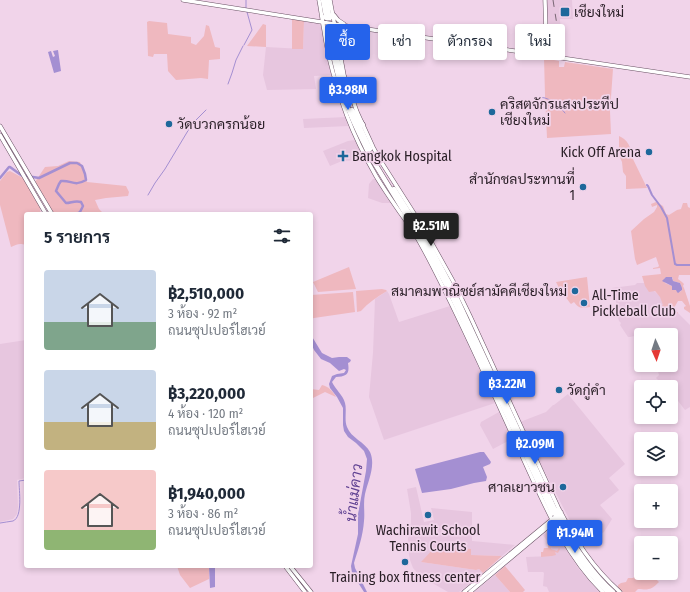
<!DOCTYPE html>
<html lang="th">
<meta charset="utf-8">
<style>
:root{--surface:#fff;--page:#f2f2f3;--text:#1f2937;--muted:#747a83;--accent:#2563eb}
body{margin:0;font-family:"Fira Sans Condensed",Sarabun,sans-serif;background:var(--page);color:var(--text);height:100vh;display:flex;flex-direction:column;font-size:15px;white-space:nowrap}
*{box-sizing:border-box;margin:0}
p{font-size:13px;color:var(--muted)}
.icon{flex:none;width:22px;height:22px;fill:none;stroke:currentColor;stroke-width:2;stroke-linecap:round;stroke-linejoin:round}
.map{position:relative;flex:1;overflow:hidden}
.panel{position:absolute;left:24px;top:212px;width:289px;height:356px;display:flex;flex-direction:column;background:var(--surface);border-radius:4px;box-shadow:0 2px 6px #0003}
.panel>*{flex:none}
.top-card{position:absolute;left:325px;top:24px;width:305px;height:36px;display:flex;gap:8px}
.needle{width:26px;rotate:177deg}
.buttons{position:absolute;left:634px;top:328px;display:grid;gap:8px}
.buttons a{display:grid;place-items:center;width:44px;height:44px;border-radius:4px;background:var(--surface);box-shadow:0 2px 6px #0003;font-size:20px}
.price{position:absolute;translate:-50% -34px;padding:0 9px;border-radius:4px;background:var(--accent);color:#fff;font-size:13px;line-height:26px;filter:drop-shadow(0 1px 2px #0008)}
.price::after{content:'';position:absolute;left:50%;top:24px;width:12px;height:9px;margin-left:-6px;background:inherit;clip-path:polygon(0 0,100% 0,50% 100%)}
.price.on{background:#222;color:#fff}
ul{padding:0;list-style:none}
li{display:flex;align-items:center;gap:12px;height:100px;padding:0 20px}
li span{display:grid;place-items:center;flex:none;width:112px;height:80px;border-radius:4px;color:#555}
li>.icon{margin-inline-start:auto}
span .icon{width:48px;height:48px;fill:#fffc;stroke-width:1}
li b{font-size:17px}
h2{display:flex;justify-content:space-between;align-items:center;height:48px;padding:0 20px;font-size:17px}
.pill{padding:0 14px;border-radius:4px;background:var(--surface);box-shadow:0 2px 6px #0003;font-size:14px;line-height:36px}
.pill.on{background:var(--accent);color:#fff}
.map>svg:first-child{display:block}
.built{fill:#e7c6df}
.green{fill:#efb8bf;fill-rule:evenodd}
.water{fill:#a48fd2}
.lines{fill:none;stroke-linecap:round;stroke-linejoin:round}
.stream{stroke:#a48fd2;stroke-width:1}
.canal{stroke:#a48fd2;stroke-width:2}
.river{stroke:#a48fd2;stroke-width:2.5}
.major-casing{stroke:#695164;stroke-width:4.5}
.highway-casing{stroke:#695164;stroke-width:5.5}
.major{stroke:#fff;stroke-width:3.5}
.highway{stroke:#fff;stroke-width:4.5}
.rail{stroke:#786673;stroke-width:1;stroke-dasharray:7 7;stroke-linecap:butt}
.poi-dot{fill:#1e689b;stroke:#f1d4ea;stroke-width:1.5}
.labels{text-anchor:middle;stroke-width:3.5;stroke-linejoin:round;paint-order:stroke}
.poi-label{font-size:14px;fill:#291e26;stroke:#f1d4ea;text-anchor:start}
.water-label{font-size:15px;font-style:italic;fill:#5f4192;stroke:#f1d4ea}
</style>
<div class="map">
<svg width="690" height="592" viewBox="0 0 690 592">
<rect width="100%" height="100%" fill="#f1d4ea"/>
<path class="built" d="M546,0H572L573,19H560L562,55L560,56L544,53Z
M304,21L318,23L321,25L332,75L314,76L316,89L267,90L263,75L266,47L303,49Z
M346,117L348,126L304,128L303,119Z
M355,140L361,153V160L342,161L330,166L323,151L348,141Z
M373,179H376L392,203H382L368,198L369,184Z
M637,283H645L671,306L690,325V407L685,410L675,397L676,393L671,390V387H666L664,386L656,378L659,375L656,365H671V335H641V348L635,336L630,337H628L620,325L621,323L619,321L617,313L619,312L612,288L635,285Z
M387,291L389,294L399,322L450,306L495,403L384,440L369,397L373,353L375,299Z
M26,340V478L17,480L18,507L17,514L13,519L0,522V344Z
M568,394L625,464L609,478L619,490L600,505L612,519L604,532L582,544L530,443L520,422L546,412L553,405H554Z
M499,412L512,439L493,449L480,425L481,422Z
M416,487L424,522L434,520L431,508L472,512V541L515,545L502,556L471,555V549L421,562L476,570L479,569L483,573L459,592H448L420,576L413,568L410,560L408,550V539L411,523V513L407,489Z
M550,530L553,531L557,535L578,568L599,592H549L547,587L543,586L544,573L543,572H528L526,557L552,556L549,542L548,540L547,541L543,535Z
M495,575L510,592H474Z"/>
<path class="green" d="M292,19L304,21L303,49H292Z
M149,21L167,23L168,34L191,37V43L196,45L204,36L206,25L209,26L215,47L220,48V59L209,60L208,79L201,78L176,80L168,71L167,54H154L153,57L148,56L147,22Z
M263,24L266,25V47L247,46Z
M544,58L559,61V67H564L565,62L613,69L610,111L611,134L547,138L545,95Z
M619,136C627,139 632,148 632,157L647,188L626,189V176L623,172L622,162L618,153L619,149Z
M69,161L80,162L87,182L126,186L129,192L128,196L106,198L95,200L99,209L104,214H54L35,182L45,167L58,166Z
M10,171L23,178L42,209H40L41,214H26V245C19,243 18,244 11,247L0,205V181L7,172Z
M656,202L663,206L666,214L669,215L677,210L681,209L683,203H687L688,207L690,208V275H679L678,279L682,282L684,284L683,286L684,288L690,306V313L684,309V307L686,306L682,301H678L674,308L678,313L674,315L671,309L665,312L662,305H663L660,297L655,291L649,292L645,286L642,276L661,274L660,268L653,269V268L658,267L659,266L656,257L637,265L635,259L631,231L644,219L654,212L657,207V205L652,207L651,204ZM667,277H671L673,278V281L680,283L682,290L680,292H677V290H672V286L665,283L664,279Z
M349,267L356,289L318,292L313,282Z
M587,277L590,307C581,308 579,309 574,302L571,304L570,303L559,288L556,282Z
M382,289L386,290L387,291C377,297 368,303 361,311L357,312L356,291Z
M353,292L355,312L314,318L311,319V295Z
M322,385C329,387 332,390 336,397L325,392L313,398H311V389L319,390Z
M548,544H550L551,549L557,551L559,548L560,549L558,553L555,552L556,555L552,556L541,557V552H543L544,548H548Z
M436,546L438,547L471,549V555L502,556L483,573L479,569L476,570L421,562Z
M177,566H209V579L190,588L180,575Z
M505,566L525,590L523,592H510L495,575Z
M641,571V573H650L659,582C651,590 649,590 638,589L635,592H623L618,588V585L621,583L626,582L628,578H633Z"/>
<path class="water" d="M58,50L61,71L54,73L48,52L51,51L53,57L55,56L53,51Z
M666,277H672L673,281L680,283L682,288V290L678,293L677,292L676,290H672V286L662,281Z
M311,335L322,353L332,358L339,357H347L351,360L350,362L348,363C350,375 346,376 336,377L332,382C335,389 343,395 345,403C347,410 344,420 347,427C351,438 365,442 370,452C376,465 368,481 365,494C363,503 365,512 364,521C363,536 358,550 354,563L355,568L367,592H364L352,573L351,566L358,534V514L366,471L367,459L364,451L356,443L348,437L344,431L343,425V408L337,397L330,388L329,384L332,376L337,374L344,373L346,370L344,369L339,371L330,363L321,359L314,350L311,343Z
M480,452H484L491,462L490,464L483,467L487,477L486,481L474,483L451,489L422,493L415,469Z
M209,567H215V587L210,588Z"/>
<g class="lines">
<path class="stream" d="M246,0V8
M244,45L252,30L247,12
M228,84L232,73L236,60L243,46
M536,99C542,96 546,98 552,101
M559,106L565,113
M148,195L155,183L165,169L192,124L206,110
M0,523C4,522 9,522 13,521C23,517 19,490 19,481L26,480"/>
<path class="canal" d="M647,185L648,186L652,195L661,207L667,218L675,264L677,265H690"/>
<path class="river" d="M0,178L9,167H10L21,175L39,178L70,163H77L82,166L85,174L86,180C74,187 72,180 61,181L59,184L56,191L66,203C71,203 75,200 81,202L83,206L80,212L76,214"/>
<g class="major-casing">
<path id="major" d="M183,0L353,27L690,77
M319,0C321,10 322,20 324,30C328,58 337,89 347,116C355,137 365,157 376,176C388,196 402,215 415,234C424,249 432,265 440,281C469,338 495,398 522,456C544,504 565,555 603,592
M330,0L344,75L357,112L373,147L380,160L422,226
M334,15L338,20L344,24
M322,16C325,19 329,20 332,17L333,14
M338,40L342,33L352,27
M542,55L546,33L545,0
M0,126L52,214
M0,135L46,214
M425,231L453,281L470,316L558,507C575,540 592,567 620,592
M549,513L553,514L557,512L558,508
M556,526L557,522L561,519L564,520
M285,566L305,592
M290,566L311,592
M464,592L561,512
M470,592L562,515"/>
</g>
<g class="highway-casing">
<path id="highway" d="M323,0L326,16
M327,0L329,16
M328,29C333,56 339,83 348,108C354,124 362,139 369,154L427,249L449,290L552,512
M332,29L336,55L342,78
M352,110L363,125
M355,117L370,149
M394,189L428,243L452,288L555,510
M422,225L425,234
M561,522C575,548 591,572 613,592
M558,524C571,549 587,572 608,592"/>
</g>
<use href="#major" class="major"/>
<use href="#highway" class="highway"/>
<path class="rail" d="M553,0L560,44V51"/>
</g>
<g class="poi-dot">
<rect x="560" y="7" width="10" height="10" rx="2"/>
<circle cx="492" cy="112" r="4"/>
<circle cx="169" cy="124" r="4"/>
<circle cx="649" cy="152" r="4"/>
<path d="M341 150h4v4h4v4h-4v4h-4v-4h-4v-4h4z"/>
<circle cx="583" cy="187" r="4"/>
<circle cx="575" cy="291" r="4"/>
<circle cx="584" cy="303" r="4"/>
<circle cx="559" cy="390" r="4"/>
<circle cx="563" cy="487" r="4"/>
<circle cx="428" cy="515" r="4"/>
<circle cx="405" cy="562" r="4"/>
</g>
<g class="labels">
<g class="poi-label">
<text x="574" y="17">เชียงใหม่</text>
<text x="500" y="109">คริสตจักรแสงประทีป<tspan x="500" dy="16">เชียงใหม่</tspan></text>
<text x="177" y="129">วัดบวกครกน้อย</text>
<text x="641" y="157" text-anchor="end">Kick Off Arena</text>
<text x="352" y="161">Bangkok Hospital</text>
<text x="575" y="184" text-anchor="end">สำนักชลประทานที่<tspan x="575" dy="16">1</tspan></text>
<text x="567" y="296" text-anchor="end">สมาคมพาณิชย์สามัคคีเชียงใหม่</text>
<text x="592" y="300">All-Time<tspan x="592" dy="16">Pickleball Club</tspan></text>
<text x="567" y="395">วัดกู่คำ</text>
<text x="555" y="492" text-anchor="end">ศาลเยาวชน</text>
<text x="428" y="535" text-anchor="middle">Wachirawit School<tspan x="428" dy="16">Tennis Courts</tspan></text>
<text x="405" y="582" text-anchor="middle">Training box fitness center</text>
</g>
<g class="water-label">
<text transform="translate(354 493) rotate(-83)" y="5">น้ำแม่คาว</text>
</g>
</g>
</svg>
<div class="buttons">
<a><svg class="needle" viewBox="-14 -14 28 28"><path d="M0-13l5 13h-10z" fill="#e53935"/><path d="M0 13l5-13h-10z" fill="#747a83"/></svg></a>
<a><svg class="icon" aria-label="locate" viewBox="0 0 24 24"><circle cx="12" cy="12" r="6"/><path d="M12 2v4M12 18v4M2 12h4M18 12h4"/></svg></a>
<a><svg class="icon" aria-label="layers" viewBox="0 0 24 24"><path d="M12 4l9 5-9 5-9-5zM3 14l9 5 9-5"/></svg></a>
<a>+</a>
<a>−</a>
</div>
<b class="price" style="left:348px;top:111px">฿3.98M</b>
<b class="price on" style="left:431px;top:247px">฿2.51M</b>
<b class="price" style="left:507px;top:405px">฿3.22M</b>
<b class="price" style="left:535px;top:465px">฿2.09M</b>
<b class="price" style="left:575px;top:554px">฿1.94M</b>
<div class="top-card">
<a class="pill on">ซื้อ</a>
<a class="pill">เช่า</a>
<a class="pill">ตัวกรอง</a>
<a class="pill">ใหม่</a>
</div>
<section class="panel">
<h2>5 รายการ<svg class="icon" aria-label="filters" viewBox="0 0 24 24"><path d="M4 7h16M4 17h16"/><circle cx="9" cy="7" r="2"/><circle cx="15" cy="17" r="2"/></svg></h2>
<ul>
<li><span style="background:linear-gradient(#c9d6e8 65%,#7fa58c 0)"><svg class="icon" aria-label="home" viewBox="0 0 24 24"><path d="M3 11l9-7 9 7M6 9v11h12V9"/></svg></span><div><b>฿2,510,000</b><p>3 ห้อง · 92 m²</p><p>ถนนซุปเปอร์ไฮเวย์</p></div></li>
<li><span style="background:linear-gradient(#c9d6e8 65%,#c2b280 0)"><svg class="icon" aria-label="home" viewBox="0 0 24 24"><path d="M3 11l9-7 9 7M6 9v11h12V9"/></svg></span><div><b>฿3,220,000</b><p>4 ห้อง · 120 m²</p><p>ถนนซุปเปอร์ไฮเวย์</p></div></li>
<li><span style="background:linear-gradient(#f6c9c9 75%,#8fb573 0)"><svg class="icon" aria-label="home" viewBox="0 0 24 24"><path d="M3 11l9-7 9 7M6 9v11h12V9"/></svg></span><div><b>฿1,940,000</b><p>3 ห้อง · 86 m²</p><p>ถนนซุปเปอร์ไฮเวย์</p></div></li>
</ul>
</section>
</div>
